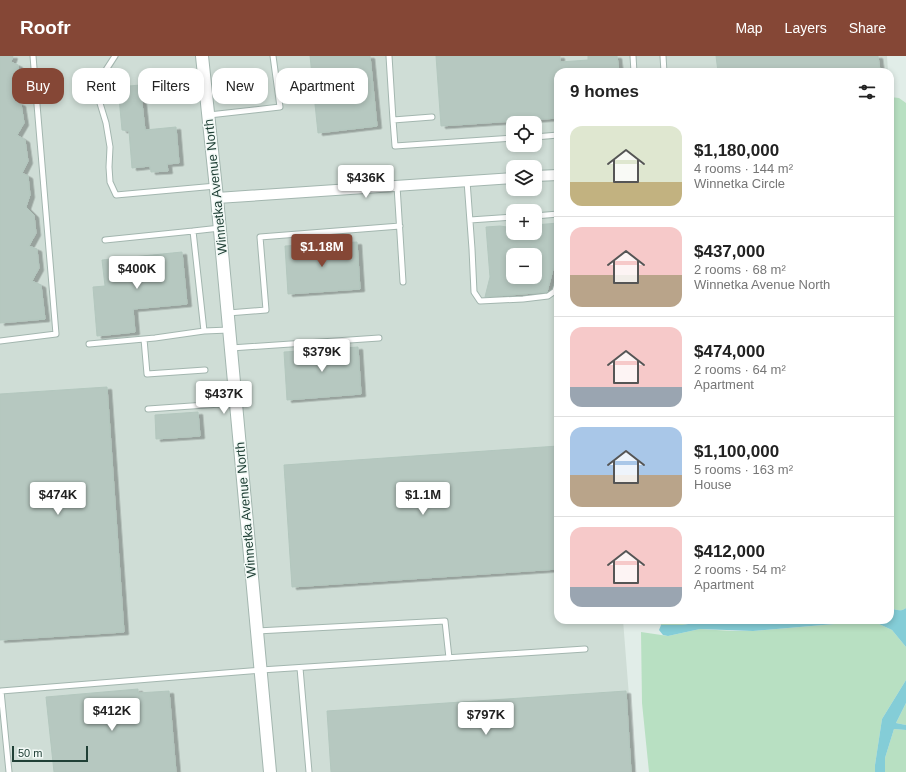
<!DOCTYPE html>
<meta charset="utf-8">
<style>
:root{--surface:#fff;--page:#f6f6f6;--text:#222;--muted:#767676;--line:#e0e0e0;--accent:#854736}
body{margin:0;font-family:Helvetica,sans-serif;background:var(--page);color:var(--text);height:100vh;display:flex;flex-direction:column;font-size:15px;white-space:nowrap}
*{box-sizing:border-box;margin:0}
p{font-size:13px;color:var(--muted)}
.icon{flex:none;width:22px;height:22px;fill:none;stroke:currentColor;stroke-width:2;stroke-linecap:round;stroke-linejoin:round}
.map{position:relative;flex:1;overflow:hidden}
.side{position:absolute;left:554px;top:12px;width:340px;height:556px;display:flex;flex-direction:column;background:var(--surface);border-radius:12px;box-shadow:0 2px 6px #0003}
.side>*{flex:none}
.banner{position:absolute;left:12px;top:12px;width:380px;height:36px;display:flex;gap:8px}
.controls{position:absolute;left:506px;top:60px;display:grid;gap:8px}
.controls a{display:grid;place-items:center;width:36px;height:36px;border-radius:8px;background:var(--surface);box-shadow:0 2px 6px #0003;font-size:20px}
.scale{position:absolute;left:12px;bottom:10px;width:76px;box-sizing:border-box;padding-left:4px;border:2px solid #204036;border-top:0;font-size:11px;line-height:14px;white-space:nowrap;color:#204036;-webkit-text-stroke:3px #f2f9f6;paint-order:stroke}
.price{position:absolute;translate:-50% -34px;padding:0 9px;border-radius:4px;background:#fff;color:#222;font-size:13px;line-height:26px;filter:drop-shadow(0 1px 2px #0008)}
.price::after{content:'';position:absolute;left:50%;top:24px;width:12px;height:9px;margin-left:-6px;background:inherit;clip-path:polygon(0 0,100% 0,50% 100%)}
.price.on{background:var(--accent);color:#fff}
ul{padding:0;list-style:none}
li{display:flex;align-items:center;gap:12px;height:100px;padding:0 16px}
li+li{border-top:1px solid var(--line)}
li span{display:grid;place-items:center;flex:none;width:112px;height:80px;border-radius:12px;color:#555}
li>.icon{margin-inline-start:auto}
span .icon{width:48px;height:48px;fill:#fffc;stroke-width:1}
li b{font-size:17px}
h2{display:flex;justify-content:space-between;align-items:center;height:48px;padding:0 16px;font-size:17px}
.chip{padding:0 14px;border-radius:12px;background:var(--surface);box-shadow:0 2px 6px #0003;font-size:14px;line-height:36px}
.chip.on{background:var(--accent);color:#fff}
header{display:flex;align-items:center;gap:24px;box-sizing:border-box;height:56px;padding:0 20px;background:var(--accent);color:#fff}
header strong{font-size:19px}
nav{display:flex;gap:22px;margin-inline-start:auto;font-size:14px}
.map>svg:first-child{display:block}
.built{fill:#cfddd6;fill-rule:evenodd}
.green{fill:#b8e0c2}
.water{fill:#84cdd7}
.building{fill:#b6c8c0;stroke:#b3c7be;fill-rule:evenodd;filter:url(#shadow)}
.lines{fill:none;stroke-linecap:round;stroke-linejoin:round}
.service-casing{stroke:#a3b6af;stroke-width:7}
.minor-casing{stroke:#a3b6af;stroke-width:12}
.tertiary-casing{stroke:#a3b6af;stroke-width:14}
.service{stroke:#fff;stroke-width:5}
.minor{stroke:#fff;stroke-width:10}
.tertiary{stroke:#fff;stroke-width:12}
.labels{text-anchor:middle;stroke-width:3;stroke-linejoin:round;paint-order:stroke}
.street-label{font-size:13px;fill:#204036;stroke:#f2f9f6}
</style>
<header>
<strong>Roofr</strong>
<nav><a>Map</a><a>Layers</a><a>Share</a></nav>
</header>
<div class="map">
<svg width="906" height="716" viewBox="0 0 906 716">
<defs>
<filter id="shadow"><feDropShadow dx="4.5" dy="2.5" stdDeviation="0" flood-color="#0004"/></filter>
</defs>
<rect width="100%" height="100%" fill="#e1ede8"/>
<path class="built" d="M0,0H887L888,16H558V564H623L635,716H0ZM513,67H535V89H513ZM513,111H535V133H513ZM513,155H535V177H513ZM513,199H535V221H513Z"/>
<path class="green" d="M890,41L899,42L906,47V552C901,556 896,554 890,552Z
M660,564H713L682,569H661Z
M858,566L879,568L892,574L906,591V624L882,663L875,709V716H649L642,647L641,576L668,580L700,573L732,575H753Z
M906,647V669L896,667Z
M894,673L906,674V716H885V702Z"/>
<path class="water" d="M890,552C896,554 901,556 906,552V591L892,574L879,568L858,566L753,575L700,573L668,580L663,579L659,574L661,569H682L713,564H890Z
M906,624V647L896,667L906,669V674L894,673L885,702V716H875V709L882,663Z"/>
<path class="building" d="M0,0H13L11,6L18,9L19,31L14,45L21,48L24,67L17,79L25,84L28,105L22,117L28,120L30,139L26,151L34,159L36,177L29,190L37,193L39,212L32,225L41,229L45,263L0,267Z
M310,0H370L377,70L318,77Z
M436,0H560V6L588,4V0H617L619,16H558V62L441,70Z
M716,0H878L880,15L866,16H718Z
M140,29L145,74L176,71L179,107L167,108L168,115L151,116L150,110L132,112L129,75L122,74L118,31Z
M558,167V195L547,236L485,241L490,221L486,171L500,170L507,171H513V177H535V169ZM513,199H535V221H513Z
M357,186L360,233L288,238L285,190Z
M182,196L187,248L133,253L135,276L97,280L93,231L105,230L102,204Z
M358,291L361,338L287,344L284,296Z
M107,331L124,576L0,584V338Z
M198,356L200,380L156,383L155,359Z
M558,390V513L292,531L284,409Z
M138,633V637L169,635L176,716H54L46,641Z
M626,635L631,716H331L327,655Z"/>
<g class="lines">
<g class="service-casing">
<path id="service" d="M115,0L102,20L98,33L99,44L106,67L110,91L109,111L110,126L116,139L216,130
M389,0L393,64
M633,0L634,16
M663,0L664,16
M209,59L280,51L273,0
M432,61L393,64L395,90L513,82
M535,81L558,79
M467,125L472,193L474,236L480,245L523,243L548,240L555,235L558,225
M397,130L403,226
M535,160L558,158
M470,164L513,161
M220,172L193,175L204,275L229,274
M105,184L193,175
M228,257L266,254L260,181L400,170
M144,283L147,318L205,314
M0,285L56,278L33,0
M89,288L155,282L204,275
M231,292L379,282
M148,353L235,347
M257,575L445,565L449,602
M300,612L309,716
M9,716L1,635L261,614L585,593"/>
</g>
<g class="minor-casing">
<path id="minor" d="M535,120L558,119
M217,142L513,122"/>
</g>
<g class="tertiary-casing">
<path id="tertiary" d="M202,0L217,142L270,716"/>
</g>
<use href="#service" class="service"/>
<use href="#minor" class="minor"/>
<use href="#tertiary" class="tertiary"/>
</g>
<g class="labels">
<g class="street-label">
<text transform="translate(215 131) rotate(-96)" y="5">Winnetka Avenue North</text>
<text transform="translate(245 454) rotate(-95)" y="5">Winnetka Avenue North</text>
</g>
</g>
</svg>
<div class="controls">
<a><svg class="icon" aria-label="locate" viewBox="0 0 24 24"><circle cx="12" cy="12" r="6"/><path d="M12 2v4M12 18v4M2 12h4M18 12h4"/></svg></a>
<a><svg class="icon" aria-label="layers" viewBox="0 0 24 24"><path d="M12 4l9 5-9 5-9-5zM3 14l9 5 9-5"/></svg></a>
<a>+</a>
<a>−</a>
</div>
<div class="scale">50 m</div>
<b class="price" style="left:366px;top:143px">$436K</b>
<b class="price on" style="left:322px;top:212px">$1.18M</b>
<b class="price" style="left:137px;top:234px">$400K</b>
<b class="price" style="left:322px;top:317px">$379K</b>
<b class="price" style="left:224px;top:359px">$437K</b>
<b class="price" style="left:58px;top:460px">$474K</b>
<b class="price" style="left:423px;top:460px">$1.1M</b>
<b class="price" style="left:112px;top:676px">$412K</b>
<b class="price" style="left:486px;top:680px">$797K</b>
<div class="banner">
<a class="chip on">Buy</a>
<a class="chip">Rent</a>
<a class="chip">Filters</a>
<a class="chip">New</a>
<a class="chip">Apartment</a>
</div>
<section class="side">
<h2>9 homes<svg class="icon" aria-label="filters" viewBox="0 0 24 24"><path d="M4 7h16M4 17h16"/><circle cx="9" cy="7" r="2"/><circle cx="15" cy="17" r="2"/></svg></h2>
<ul>
<li><span style="background:linear-gradient(#dfe7d0 70%,#c2b280 0)"><svg class="icon" aria-label="home" viewBox="0 0 24 24"><path d="M3 11l9-7 9 7M6 9v11h12V9"/></svg></span><div><b>$1,180,000</b><p>4 rooms · 144 m²</p><p>Winnetka Circle</p></div></li>
<li><span style="background:linear-gradient(#f6c9c9 60%,#b9a48a 0)"><svg class="icon" aria-label="home" viewBox="0 0 24 24"><path d="M3 11l9-7 9 7M6 9v11h12V9"/></svg></span><div><b>$437,000</b><p>2 rooms · 68 m²</p><p>Winnetka Avenue North</p></div></li>
<li><span style="background:linear-gradient(#f6c9c9 75%,#9aa5b1 0)"><svg class="icon" aria-label="home" viewBox="0 0 24 24"><path d="M3 11l9-7 9 7M6 9v11h12V9"/></svg></span><div><b>$474,000</b><p>2 rooms · 64 m²</p><p>Apartment</p></div></li>
<li><span style="background:linear-gradient(#a9c7e8 60%,#b9a48a 0)"><svg class="icon" aria-label="home" viewBox="0 0 24 24"><path d="M3 11l9-7 9 7M6 9v11h12V9"/></svg></span><div><b>$1,100,000</b><p>5 rooms · 163 m²</p><p>House</p></div></li>
<li><span style="background:linear-gradient(#f6c9c9 75%,#9aa5b1 0)"><svg class="icon" aria-label="home" viewBox="0 0 24 24"><path d="M3 11l9-7 9 7M6 9v11h12V9"/></svg></span><div><b>$412,000</b><p>2 rooms · 54 m²</p><p>Apartment</p></div></li>
</ul>
</section>
</div>
